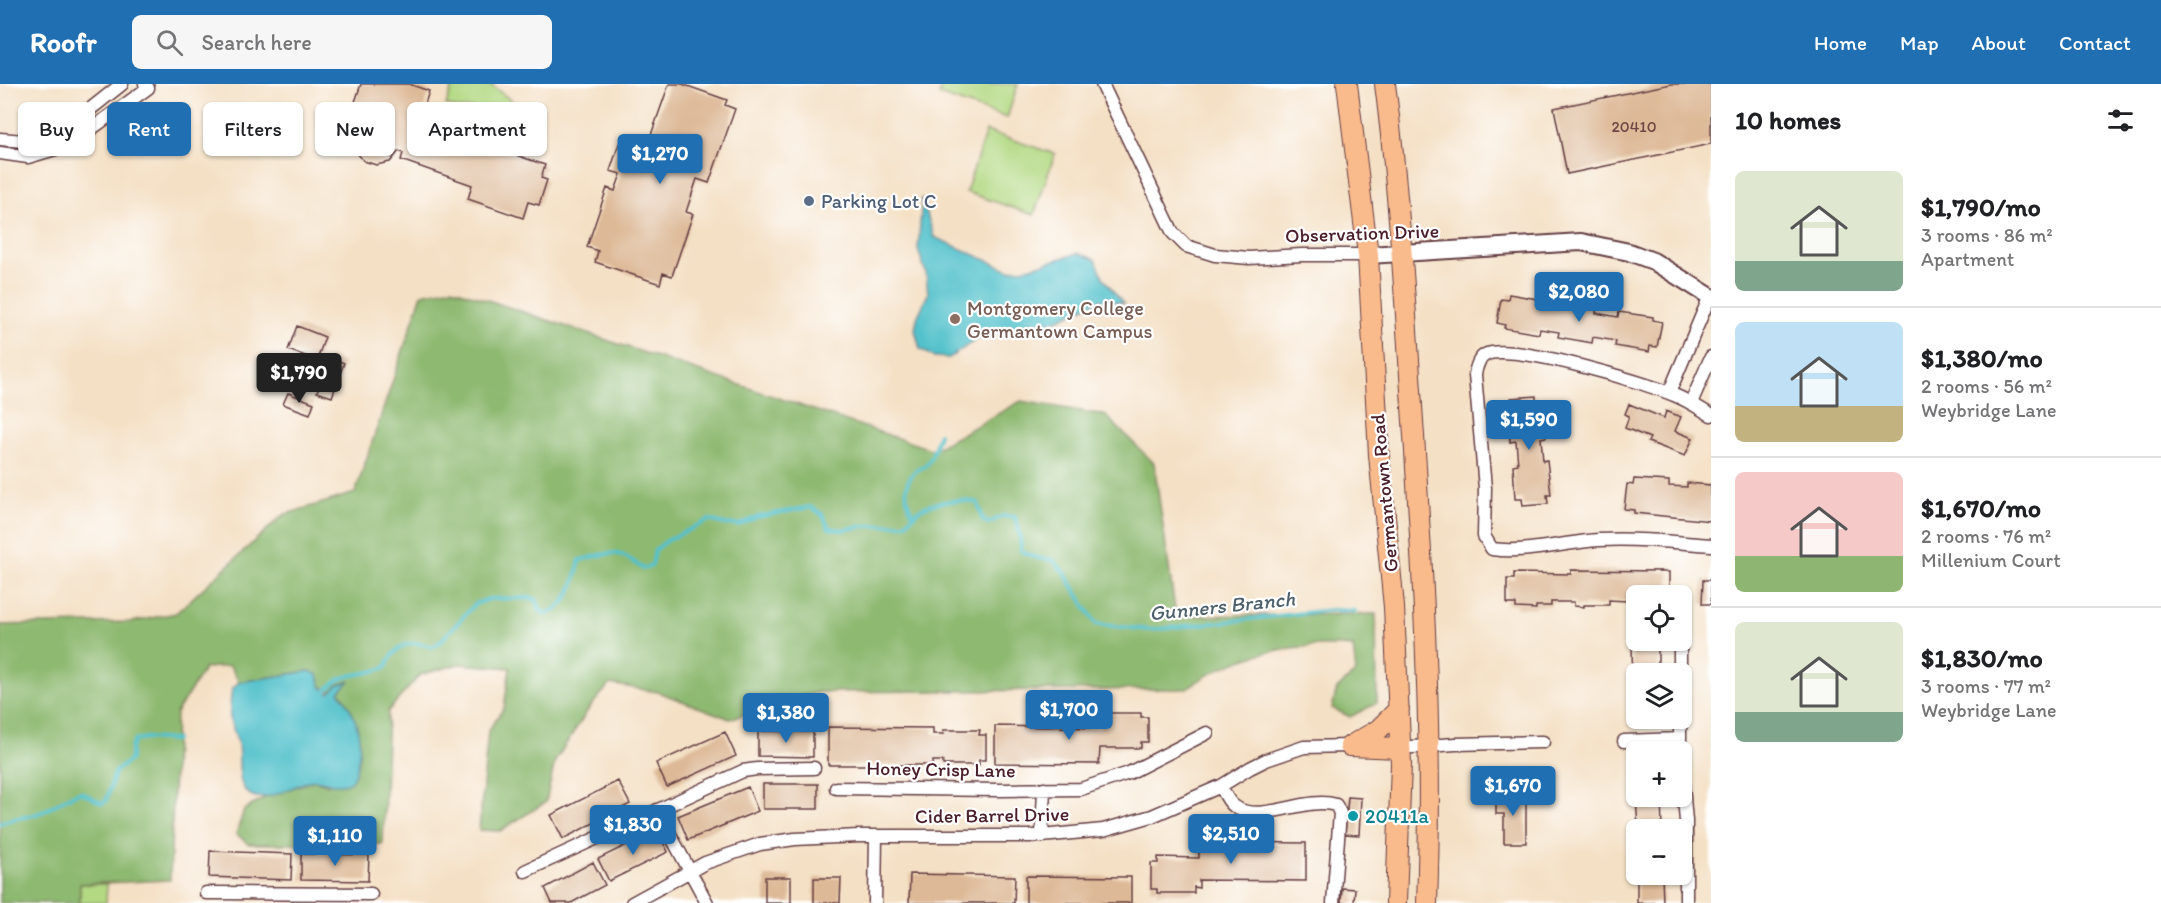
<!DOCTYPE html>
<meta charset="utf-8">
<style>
:root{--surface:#fff;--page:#f6f6f6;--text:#202124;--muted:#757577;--line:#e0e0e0;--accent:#1f6fb2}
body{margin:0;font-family:Itim,sans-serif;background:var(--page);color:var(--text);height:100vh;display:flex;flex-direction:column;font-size:22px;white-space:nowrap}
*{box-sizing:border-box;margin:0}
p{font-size:20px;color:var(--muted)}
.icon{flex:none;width:33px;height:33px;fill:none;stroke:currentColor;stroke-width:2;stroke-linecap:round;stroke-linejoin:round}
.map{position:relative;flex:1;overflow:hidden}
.side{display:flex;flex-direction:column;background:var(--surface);width:450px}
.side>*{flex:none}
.banner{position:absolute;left:18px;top:18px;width:570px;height:54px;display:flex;gap:12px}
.fabs{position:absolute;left:1626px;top:501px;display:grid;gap:12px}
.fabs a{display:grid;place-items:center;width:66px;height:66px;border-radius:9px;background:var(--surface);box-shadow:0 2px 4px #0004;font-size:30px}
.price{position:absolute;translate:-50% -51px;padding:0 14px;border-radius:6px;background:var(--accent);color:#fff;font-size:20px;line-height:39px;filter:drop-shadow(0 2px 3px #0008)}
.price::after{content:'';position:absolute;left:50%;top:36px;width:18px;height:14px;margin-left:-9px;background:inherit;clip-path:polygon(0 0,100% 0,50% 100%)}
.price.on{background:#222;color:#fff}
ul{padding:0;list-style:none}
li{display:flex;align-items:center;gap:18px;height:150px;padding:0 24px}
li+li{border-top:2px solid var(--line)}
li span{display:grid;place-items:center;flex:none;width:168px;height:120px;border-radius:9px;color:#555}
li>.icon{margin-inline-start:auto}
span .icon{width:72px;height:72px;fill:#fffc;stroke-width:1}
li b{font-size:26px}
h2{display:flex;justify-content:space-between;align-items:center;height:72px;padding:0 24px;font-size:26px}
.chip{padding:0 21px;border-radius:9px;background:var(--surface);box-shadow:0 2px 4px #0004;font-size:21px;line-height:54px}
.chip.on{background:var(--accent);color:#fff}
header{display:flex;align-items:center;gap:36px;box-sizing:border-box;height:84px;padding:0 30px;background:var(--accent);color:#fff}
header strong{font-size:28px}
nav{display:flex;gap:33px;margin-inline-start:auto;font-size:21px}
.search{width:420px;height:54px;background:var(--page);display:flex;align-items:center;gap:15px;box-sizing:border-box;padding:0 21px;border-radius:9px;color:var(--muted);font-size:22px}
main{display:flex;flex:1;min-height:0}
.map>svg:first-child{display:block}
.green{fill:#b3d983;stroke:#7e7c57;stroke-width:1.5}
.forest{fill:#8eb971;stroke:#6c6c4e;stroke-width:1.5}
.water{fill:#53c1cb;stroke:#4e707b;stroke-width:1.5}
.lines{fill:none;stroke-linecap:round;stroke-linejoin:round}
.stream{stroke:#53c1cb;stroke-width:4}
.building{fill:#ddb997}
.minor-casing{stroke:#643c42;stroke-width:15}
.tertiary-casing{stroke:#643c42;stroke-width:20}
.primary-casing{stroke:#643c42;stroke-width:22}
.minor{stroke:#fff;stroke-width:12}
.tertiary{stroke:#fff;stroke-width:16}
.primary{stroke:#fabb8c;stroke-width:20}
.service-dot{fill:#5c6f8a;stroke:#fff;stroke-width:2}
.education-dot{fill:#8d6e63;stroke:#fff;stroke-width:2}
.culture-dot{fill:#0f9aa8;stroke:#fff;stroke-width:2}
.labels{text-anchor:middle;stroke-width:4.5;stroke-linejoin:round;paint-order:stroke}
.number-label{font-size:16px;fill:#6f4646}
.service-label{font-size:20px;fill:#4e5e75;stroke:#fff;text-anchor:start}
.street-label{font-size:20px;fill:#4a1f2b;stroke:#fff}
.education-label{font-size:20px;fill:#785e54;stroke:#fff;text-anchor:start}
.culture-label{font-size:20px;fill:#0d838f;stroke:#fff;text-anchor:start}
.water-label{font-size:21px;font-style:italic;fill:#4e606b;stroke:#fff}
</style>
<header>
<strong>Roofr</strong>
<div class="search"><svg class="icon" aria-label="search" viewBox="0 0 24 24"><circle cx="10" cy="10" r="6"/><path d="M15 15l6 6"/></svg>Search here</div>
<nav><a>Home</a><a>Map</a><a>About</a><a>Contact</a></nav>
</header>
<main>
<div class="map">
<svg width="1711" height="819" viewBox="0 0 1711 819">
<rect width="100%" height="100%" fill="#fff"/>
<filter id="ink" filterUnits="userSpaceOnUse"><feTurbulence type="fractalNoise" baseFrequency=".0167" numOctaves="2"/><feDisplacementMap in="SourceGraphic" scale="12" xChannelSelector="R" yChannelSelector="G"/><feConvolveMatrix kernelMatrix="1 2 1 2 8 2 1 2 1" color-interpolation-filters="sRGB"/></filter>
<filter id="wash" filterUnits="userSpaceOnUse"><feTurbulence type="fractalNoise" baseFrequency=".008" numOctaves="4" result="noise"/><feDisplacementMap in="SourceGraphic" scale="24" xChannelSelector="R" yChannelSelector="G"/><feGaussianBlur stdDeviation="1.35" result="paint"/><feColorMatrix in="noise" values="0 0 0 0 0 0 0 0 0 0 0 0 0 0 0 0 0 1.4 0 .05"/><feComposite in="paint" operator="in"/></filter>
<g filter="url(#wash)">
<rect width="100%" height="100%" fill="#f4e0c5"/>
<path class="green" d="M453,0H490L522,25L456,24L446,21Z
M942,0H1018L1007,34L939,11Z
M986,47L1055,70L1034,131L966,108Z
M80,800H107L106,819H80Z"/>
<path class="forest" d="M452,204L933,366L1021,317L1105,331L1154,379L1176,532L1376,530L1377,619L1350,633L1332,624L1337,605L1356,588L1353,563C1295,558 1234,569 1187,605L818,608L730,635L658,608L610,600L590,623L555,677L546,718L500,747L479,746L488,647L504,624L510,584L459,580L420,591L388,627L383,760H249L236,750L244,726L266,713L315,696L328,701L345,615L339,608C324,609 318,598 310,587L239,598L230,582L205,584L176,629L170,796L80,800V819H0V541L132,538L176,529L283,431L355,409L422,210Z"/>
<path class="water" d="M922,114L934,153L1009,186L1028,184L1079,169L1096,176L1104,195L1123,219L1100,216L1055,237L1030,239L1000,246L974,257L949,274L934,273L920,265L915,246L917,234L928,210L926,189L918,166Z
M310,587L318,591C320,599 321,607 330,609L337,601L350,597L339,608C361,634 366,668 351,698C330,705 324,694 310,697C295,701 281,711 266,713C232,717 241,679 238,660C236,651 231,642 230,633C229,624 231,614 232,605L239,598Z"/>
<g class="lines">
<path class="stream" d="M914,432C905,417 902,402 914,388C918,385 923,384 926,381C933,374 936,359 939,350
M323,610C345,583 360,595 386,583C395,562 409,554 431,563L438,560L475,520L489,515L531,514L537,516L539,525L545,530C570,523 574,499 580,476C612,469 615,462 643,485L652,481L655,466L668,456L709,436L725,440L739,441L757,433L810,423L822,430L829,444L841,446L864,442L905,440C910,436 914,429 919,426C934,417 962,414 978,419L982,435L988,439L1003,432L1015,433L1020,450L1021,467L1037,474L1053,476L1064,488L1096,540L1150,546L1331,526L1355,527
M0,739C14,733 28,734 42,728C56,722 66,712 81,708L102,719L106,717L115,688L131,675V664L135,656L146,654L176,656"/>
</g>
<g id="blocks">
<path class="building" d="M361,0H409L429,7L417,46L423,48L426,40L545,81L541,94L547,96L539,121L528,118L523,134L468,115L472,101L401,76L403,69L399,67L390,78L376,81L364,77L356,68L355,51L345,48Z
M669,0H682L727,16L725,21L735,25L709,99L697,95L686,128L693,130L672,192L663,189L660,200L595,178L598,167L587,163L607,104L615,107L621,90L610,87L619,60L645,68Z
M1671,0H1711V60L1567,90L1554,24Z
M1509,210L1543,216V219L1561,223V219L1596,225V229L1618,233L1619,228L1653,233V236L1662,238L1657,263L1650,262L1649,268L1615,262L1616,257L1593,253L1592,259L1558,253L1559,248L1540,245L1539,250L1504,244L1505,241L1497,239L1501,215L1508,216Z
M297,242L325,253L317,276L288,266Z
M329,273L344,279L332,313L317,308Z
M288,309L314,319L310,330L283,320Z
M1536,312V319L1542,318L1546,353L1541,354L1543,377L1547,376L1551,411H1547L1548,420L1523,422L1522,415H1515L1513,381L1518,380L1516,357L1510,358L1508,323H1512L1511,314Z
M1629,320L1664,334L1666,327L1681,333L1675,347L1693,354L1685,372L1648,358L1650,354L1625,344L1629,332L1625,330Z
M1634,395L1669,397V402L1687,403V399L1711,401V437L1634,429V426L1624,425L1627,400L1633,401Z
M1571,486L1660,487L1659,488H1669V512H1636V521H1627V517L1609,516V521H1584V523L1574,522V518H1551V522H1536V525L1516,524V520H1507V495H1514V489L1571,490Z
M1703,496H1711V520H1702Z
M1632,557H1658V590H1636V624H1633Z
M1105,629H1141V633H1148V658H1141V664H1100L1099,680L995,679V642L1100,644V635H1105Z
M828,643L933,644V650H944L943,646H980L979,651H986V676H979V681H943V677H933V681H828Z
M758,647L813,648V673L758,672Z
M725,648L736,672L667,703L656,679Z
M618,697L630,720L563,755L551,731Z
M763,700H818V725H763Z
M748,703L758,727L688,756L678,732Z
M1496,711H1526V759H1504V730H1496Z
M1636,712H1661L1662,746H1638Z
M1348,713L1361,714L1359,751L1345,750Z
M657,746L668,768L609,797L598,775Z
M1199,758L1306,759V797L1199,796V804L1194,803V809H1157V805H1151V779H1158V773L1199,774Z
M210,767L292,770L291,796L209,793Z
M301,770L369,771L368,797L301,796Z
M593,778L605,801L571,819H552L545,804Z
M910,790L1015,792L1014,819H909Z
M1637,790H1662L1663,819H1637Z
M1026,792L1131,793V819H1026Z
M765,793H791V819H765Z
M814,794H841L840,819H814Z
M1342,804L1355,805L1354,819H1341Z"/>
</g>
</g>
<g filter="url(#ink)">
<use href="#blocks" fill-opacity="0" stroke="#643c42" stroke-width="1.5"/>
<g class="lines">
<g class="minor-casing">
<path id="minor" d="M1102,0L1173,149L1186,162L1215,171L1249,174L1302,171H1368
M0,55L36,58L74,38L122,0
M0,69L28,73L69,61L148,4L145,0
M1669,309L1710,212
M1691,319L1711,273
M1711,331C1699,324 1687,316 1674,311C1646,299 1509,257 1485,271C1478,275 1476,284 1475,291L1485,404L1484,452L1492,465C1524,470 1566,458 1599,456C1636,454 1674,458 1711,461
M1680,560V590
M1680,634V668
M1624,657L1680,655
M1399,664L1455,660L1543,658
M1682,691L1686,737V819
M1221,702C1224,709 1228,718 1234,722C1259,742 1305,711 1336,721L1340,729L1333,819
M836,704L998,706L1081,705L1129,689L1207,649
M657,726L707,819
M1042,752L1044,705
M525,787L743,687L757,685L814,684
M206,809L371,810
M632,819L705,779L760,760L795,755L859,752H1042L1103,746L1152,732L1221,702L1250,684L1266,676L1304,663L1350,662
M875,819L876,752"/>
</g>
<g class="tertiary-casing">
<path id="tertiary" d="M1368,171L1581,158L1629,168L1653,177L1711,213"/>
</g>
<g class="primary-casing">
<path id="primary" d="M1347,0L1368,171L1379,371L1394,523L1401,680L1396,819
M1385,0C1400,117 1406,235 1414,352C1424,508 1433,663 1427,819
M1350,662L1378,646L1399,625
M1350,662L1399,664"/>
</g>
<use href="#minor" class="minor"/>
<use href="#tertiary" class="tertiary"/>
<use href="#primary" class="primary"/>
</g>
</g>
<circle class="service-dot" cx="809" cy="117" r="6"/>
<circle class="education-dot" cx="955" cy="235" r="6"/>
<circle class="culture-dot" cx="1353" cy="732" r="6"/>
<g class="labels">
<g class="number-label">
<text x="1634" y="48">20410</text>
</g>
<g class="service-label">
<text x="821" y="124">Parking Lot C</text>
</g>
<g class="street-label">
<text transform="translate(1362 149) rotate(-2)" y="7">Observation Drive</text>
<text transform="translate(1384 409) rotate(-95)" y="7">Germantown Road</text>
<text transform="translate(941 685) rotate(1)" y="7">Honey Crisp Lane</text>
<text transform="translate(992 731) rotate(-1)" y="7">Cider Barrel Drive</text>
</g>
<g class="education-label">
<text x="967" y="231">Montgomery College<tspan x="967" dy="23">Germantown Campus</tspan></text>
</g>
<g class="culture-label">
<text x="1365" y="739">20411a</text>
</g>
<g class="water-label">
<text transform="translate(1222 522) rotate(-6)" y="7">Gunners Branch</text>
</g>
</g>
</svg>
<div class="fabs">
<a><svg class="icon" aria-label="locate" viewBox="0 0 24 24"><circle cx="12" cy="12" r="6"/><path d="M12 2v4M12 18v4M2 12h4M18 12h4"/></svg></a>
<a><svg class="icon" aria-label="layers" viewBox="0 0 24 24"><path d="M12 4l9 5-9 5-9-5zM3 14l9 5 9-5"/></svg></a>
<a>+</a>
<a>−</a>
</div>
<b class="price" style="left:660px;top:101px">$1,270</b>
<b class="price" style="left:1579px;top:239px">$2,080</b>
<b class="price on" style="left:299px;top:320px">$1,790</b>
<b class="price" style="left:1529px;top:367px">$1,590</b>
<b class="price" style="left:1069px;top:657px">$1,700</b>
<b class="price" style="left:786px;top:660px">$1,380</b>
<b class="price" style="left:1513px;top:733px">$1,670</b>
<b class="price" style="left:633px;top:772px">$1,830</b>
<b class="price" style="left:1231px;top:781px">$2,510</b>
<b class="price" style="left:335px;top:783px">$1,110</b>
<div class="banner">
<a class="chip">Buy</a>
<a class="chip on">Rent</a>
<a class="chip">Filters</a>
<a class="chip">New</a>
<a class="chip">Apartment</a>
</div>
</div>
<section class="side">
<h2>10 homes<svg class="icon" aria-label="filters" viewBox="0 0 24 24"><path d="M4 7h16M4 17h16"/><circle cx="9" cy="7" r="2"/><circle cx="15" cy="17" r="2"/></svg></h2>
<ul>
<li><span style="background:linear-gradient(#dfe7d0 75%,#7fa58c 0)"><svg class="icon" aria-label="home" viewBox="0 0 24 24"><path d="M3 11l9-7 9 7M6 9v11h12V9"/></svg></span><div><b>$1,790/mo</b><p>3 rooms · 86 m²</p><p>Apartment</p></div></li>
<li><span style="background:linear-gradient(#bfe0f5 70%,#c2b280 0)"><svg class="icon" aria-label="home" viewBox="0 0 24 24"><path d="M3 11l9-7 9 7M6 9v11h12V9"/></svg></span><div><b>$1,380/mo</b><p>2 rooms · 56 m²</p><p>Weybridge Lane</p></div></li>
<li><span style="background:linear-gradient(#f6c9c9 70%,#8fb573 0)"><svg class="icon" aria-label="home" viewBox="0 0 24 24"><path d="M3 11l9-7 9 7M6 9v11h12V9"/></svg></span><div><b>$1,670/mo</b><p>2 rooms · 76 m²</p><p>Millenium Court</p></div></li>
<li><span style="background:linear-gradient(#dfe7d0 75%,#7fa58c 0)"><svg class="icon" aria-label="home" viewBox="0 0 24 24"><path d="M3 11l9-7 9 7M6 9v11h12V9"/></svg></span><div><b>$1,830/mo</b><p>3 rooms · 77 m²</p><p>Weybridge Lane</p></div></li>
</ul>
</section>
</main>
